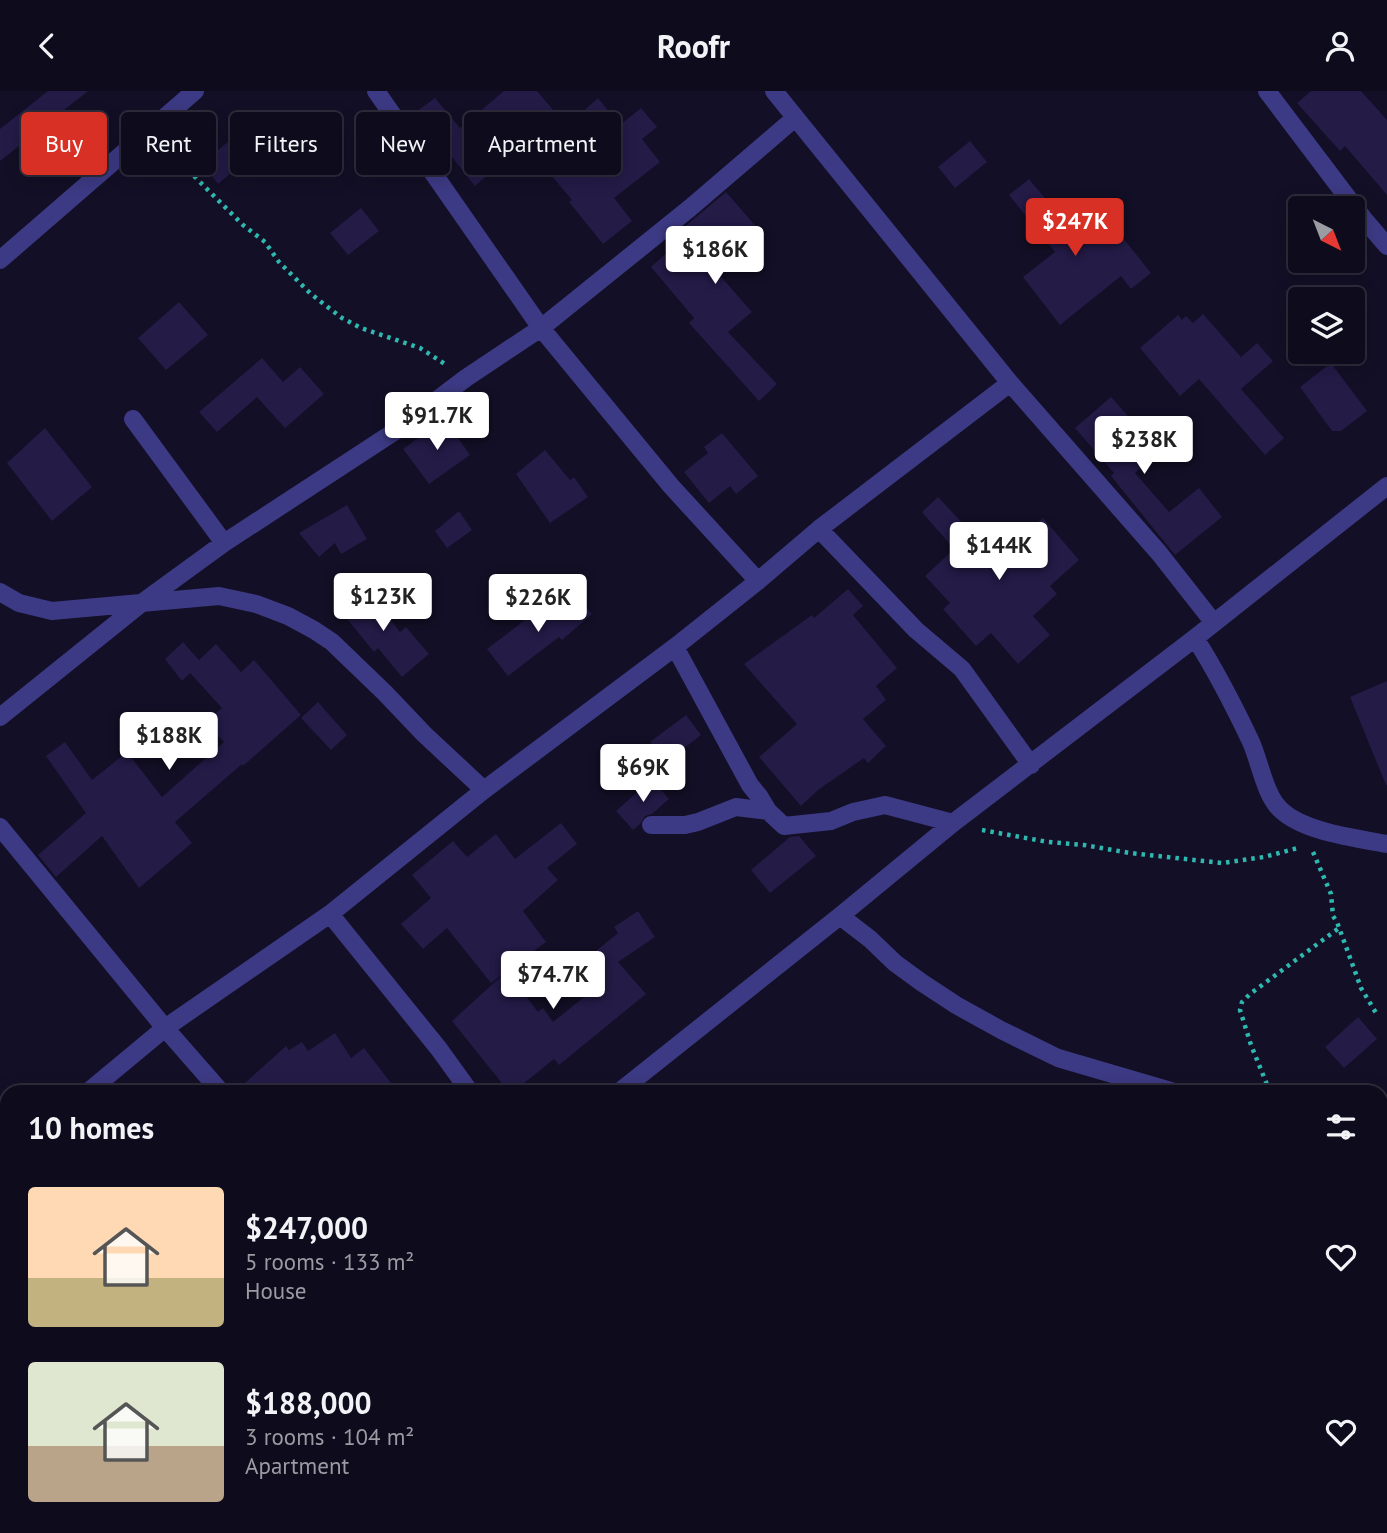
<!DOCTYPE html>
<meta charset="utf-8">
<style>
:root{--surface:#0e0b1c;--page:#171425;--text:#f1f3f6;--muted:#9b9ba3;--line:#2e2b3b;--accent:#d93025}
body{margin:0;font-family:"PT Sans",sans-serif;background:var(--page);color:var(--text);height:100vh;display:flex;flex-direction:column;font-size:26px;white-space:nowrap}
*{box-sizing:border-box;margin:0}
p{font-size:23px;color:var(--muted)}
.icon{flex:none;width:38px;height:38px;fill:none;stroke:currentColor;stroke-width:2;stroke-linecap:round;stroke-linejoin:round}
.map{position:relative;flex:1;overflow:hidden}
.panel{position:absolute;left:0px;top:994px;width:1388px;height:448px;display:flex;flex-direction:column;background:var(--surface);border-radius:21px 21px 0 0;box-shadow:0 4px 18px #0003,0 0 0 2px var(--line)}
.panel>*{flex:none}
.top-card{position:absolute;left:21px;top:21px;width:700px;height:63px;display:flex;gap:14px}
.needle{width:46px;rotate:138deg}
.controls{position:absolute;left:1288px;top:105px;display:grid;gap:14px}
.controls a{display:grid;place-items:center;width:77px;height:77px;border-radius:7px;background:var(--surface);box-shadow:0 4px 18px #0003,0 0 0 2px var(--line);font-size:35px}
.price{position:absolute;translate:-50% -60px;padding:0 16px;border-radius:7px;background:#fff;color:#222;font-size:23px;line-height:46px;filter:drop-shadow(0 2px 4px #0008)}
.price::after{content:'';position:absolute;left:50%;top:42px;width:21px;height:16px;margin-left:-10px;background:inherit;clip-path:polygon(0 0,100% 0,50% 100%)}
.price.current{background:var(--accent);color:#fff}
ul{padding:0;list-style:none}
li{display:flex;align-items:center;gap:21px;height:175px;padding:0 28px}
li span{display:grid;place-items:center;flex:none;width:196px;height:140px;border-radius:7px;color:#555}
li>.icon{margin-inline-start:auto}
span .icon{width:84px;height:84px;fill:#fffc;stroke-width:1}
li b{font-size:30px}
h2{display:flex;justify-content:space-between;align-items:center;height:84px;padding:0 28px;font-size:30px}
.tag{padding:0 24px;border-radius:7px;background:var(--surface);box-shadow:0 4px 18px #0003,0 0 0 2px var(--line);font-size:24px;line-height:63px}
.tag.current{background:var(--accent);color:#fff}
header{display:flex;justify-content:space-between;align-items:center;height:91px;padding:0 28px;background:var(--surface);font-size:32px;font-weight:700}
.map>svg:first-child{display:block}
.building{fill:#241b47}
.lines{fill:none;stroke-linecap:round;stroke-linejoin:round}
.path{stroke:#2fb8b0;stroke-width:4.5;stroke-dasharray:3.5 5;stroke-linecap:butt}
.street{stroke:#3d3a85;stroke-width:18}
</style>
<header><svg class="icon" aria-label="back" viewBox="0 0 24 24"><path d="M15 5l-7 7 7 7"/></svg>Roofr<svg class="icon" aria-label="person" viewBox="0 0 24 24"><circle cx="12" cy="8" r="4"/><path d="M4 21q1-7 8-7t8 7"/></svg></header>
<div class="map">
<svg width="1387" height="1442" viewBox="0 0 1387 1442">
<rect width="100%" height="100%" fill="#130f26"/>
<path class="building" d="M48,0H88L0,70V38Z
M504,0H537L567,35L598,7L620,34L641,17L657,36L642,48L660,71L614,107L632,130L603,153L569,111L572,109L524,52L475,95L416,21L435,7L460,37Z
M1311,0H1361L1387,29V104L1345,55L1340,60L1297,12Z
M970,50L987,71L955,97L938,76Z
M228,51L244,71L218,93L202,72Z
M1029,88L1076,144L1079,142L1082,146L1107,127L1151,182L1131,198L1121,185L1060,234L1023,186L1055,161L1009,104Z
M726,101L759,139L714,178L752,221L728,241L777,293L759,310L689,232L694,227L651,176L688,143L683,137Z
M361,117L379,140L348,164L330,142Z
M179,211L208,244L166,279L138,247Z
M1203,223L1241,266L1257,252L1273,270L1241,298L1284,347L1265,364L1199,288L1180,305L1140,257L1178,224L1182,229L1186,225L1193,232Z
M262,267L283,291L300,276L324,303L285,337L257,306L217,341L199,321Z
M1331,272L1367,320L1341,340H1332L1300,296Z
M1111,306L1159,360L1135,382L1169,421L1199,397L1222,426L1175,464L1111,385L1114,382L1075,337Z
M445,328L470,364L429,393L403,358Z
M45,337L92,396L52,430L7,372Z
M722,342L758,385L736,403L730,395L709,412L684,381L708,362L704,356Z
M545,359L570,389L574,386L588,406L550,432L516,383Z
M938,406L995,467L1043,427L1079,469L1050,495L1057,503L1033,525L1050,544L1018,573L991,542L976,555L943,518L950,512L925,485L954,458L922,421Z
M347,414L367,448L341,463L335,452L319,466L299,442Z
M459,420L472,439L447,457L435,440Z
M365,497L400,541L406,536L429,563L402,586L378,557L374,561L339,518Z
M848,498L863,515L853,524L897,577L876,595L886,609L863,628L886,655L868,672L864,667L818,699L801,715L759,666L797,633L744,573L812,524L814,527Z
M576,504L592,523L562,549L559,546L508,585L487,558L551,509L560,519Z
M183,551L199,569L216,553L241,581L254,569L301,624L243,675L242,673L175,731L192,752L139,797L102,745L56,786L38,764L86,722L46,665L65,651L92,689L127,661L162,706L224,651L205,631L222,617L190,582L182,590L165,568Z
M1387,590V694H1386L1350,606Z
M318,611L347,644L331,659L301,627Z
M686,624L701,644L666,671L650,651Z
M652,688L669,708L652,723L645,725L640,733L633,739L616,720Z
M561,732L577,753L547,777L558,789L523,820L546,851L491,892L447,837L423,858L401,833L431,807L412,784L453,750L467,766L496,743L515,768Z
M799,745L816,765L770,802L751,779L790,746Z
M638,820L655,846L618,871L646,903L559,974L554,968L513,1001H509L452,930L507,880L538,921L543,917L553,931L589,902L582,894L568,903L559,890L618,842L614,836Z
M1358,926L1377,948L1344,977L1325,956Z
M335,942L351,967L364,957L398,1001H235L286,955L289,959L302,951L308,960Z"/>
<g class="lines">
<path class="path" d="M164,55L243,134L265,151L279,171L310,202L325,214L342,227L361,237L420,257L445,273
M982,739L1048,751L1084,754L1130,762L1222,772L1264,766L1298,757
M1313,761L1331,803L1333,825L1337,831L1361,897L1376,922
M1270,1001L1251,954L1240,919L1242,911L1250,903L1339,837"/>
<path class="street" d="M376,0L541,237L671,395L758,490
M774,0L1010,292L1159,462L1214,532
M1267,0L1363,127L1387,155
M0,169L195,0
M133,328L224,452
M819,438L916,539L962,578L1031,674
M0,501L19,512L52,520L219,505L256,513L288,525L314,539L332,551L385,602L424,643L484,699
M1195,547C1216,580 1234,615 1251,651C1260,671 1265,705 1281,719C1304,741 1356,747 1387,753
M675,556L750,694L759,705L768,720L784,735L831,730L853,721L885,714L953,732
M0,626L143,511L224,452L400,337L466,287L541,237L690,117L795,27
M651,734H685L698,731L736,716L768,720
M0,736L165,937L221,1001
M330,823L439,958L470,1001
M840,825L870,848L895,872L921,891L956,914L1001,939L1058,967L1174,1001
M88,1001L165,937L330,823L484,699L675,556L758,490L819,438L1010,292
M619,1001L840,825L953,732L1195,547L1387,395
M1381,1039L1387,1040
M0,1075L7,1069
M65,1442L74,1435"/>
</g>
</svg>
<div class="controls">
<a><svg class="needle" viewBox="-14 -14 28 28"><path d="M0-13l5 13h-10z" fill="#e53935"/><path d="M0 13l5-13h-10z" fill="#9b9ba3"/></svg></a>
<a><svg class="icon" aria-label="layers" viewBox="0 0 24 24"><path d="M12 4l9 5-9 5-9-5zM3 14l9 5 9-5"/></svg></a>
</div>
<b class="price current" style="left:1075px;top:167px">$247K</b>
<b class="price" style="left:715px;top:195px">$186K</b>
<b class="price" style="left:437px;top:361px">$91.7K</b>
<b class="price" style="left:1144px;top:385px">$238K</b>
<b class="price" style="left:999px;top:491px">$144K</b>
<b class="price" style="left:383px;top:542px">$123K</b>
<b class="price" style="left:538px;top:543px">$226K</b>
<b class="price" style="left:169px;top:681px">$188K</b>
<b class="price" style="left:643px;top:713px">$69K</b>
<b class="price" style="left:553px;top:920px">$74.7K</b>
<div class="top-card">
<a class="tag current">Buy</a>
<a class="tag">Rent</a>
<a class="tag">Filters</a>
<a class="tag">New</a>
<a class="tag">Apartment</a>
</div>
<section class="panel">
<h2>10 homes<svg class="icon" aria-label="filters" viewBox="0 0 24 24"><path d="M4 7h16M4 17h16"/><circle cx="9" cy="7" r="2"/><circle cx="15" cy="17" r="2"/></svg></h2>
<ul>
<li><span style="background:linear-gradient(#ffd9b3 65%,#c2b280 0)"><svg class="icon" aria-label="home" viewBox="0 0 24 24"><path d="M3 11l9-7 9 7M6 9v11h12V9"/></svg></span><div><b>$247,000</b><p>5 rooms · 133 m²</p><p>House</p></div><svg class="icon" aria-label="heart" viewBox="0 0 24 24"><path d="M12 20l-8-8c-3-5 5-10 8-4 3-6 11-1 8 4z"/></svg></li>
<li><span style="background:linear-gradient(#dfe7d0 60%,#b9a48a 0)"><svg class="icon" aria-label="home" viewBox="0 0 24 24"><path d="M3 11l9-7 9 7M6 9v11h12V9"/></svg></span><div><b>$188,000</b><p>3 rooms · 104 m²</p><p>Apartment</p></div><svg class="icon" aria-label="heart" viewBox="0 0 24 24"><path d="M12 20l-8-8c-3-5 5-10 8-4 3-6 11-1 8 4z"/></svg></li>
</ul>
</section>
</div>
